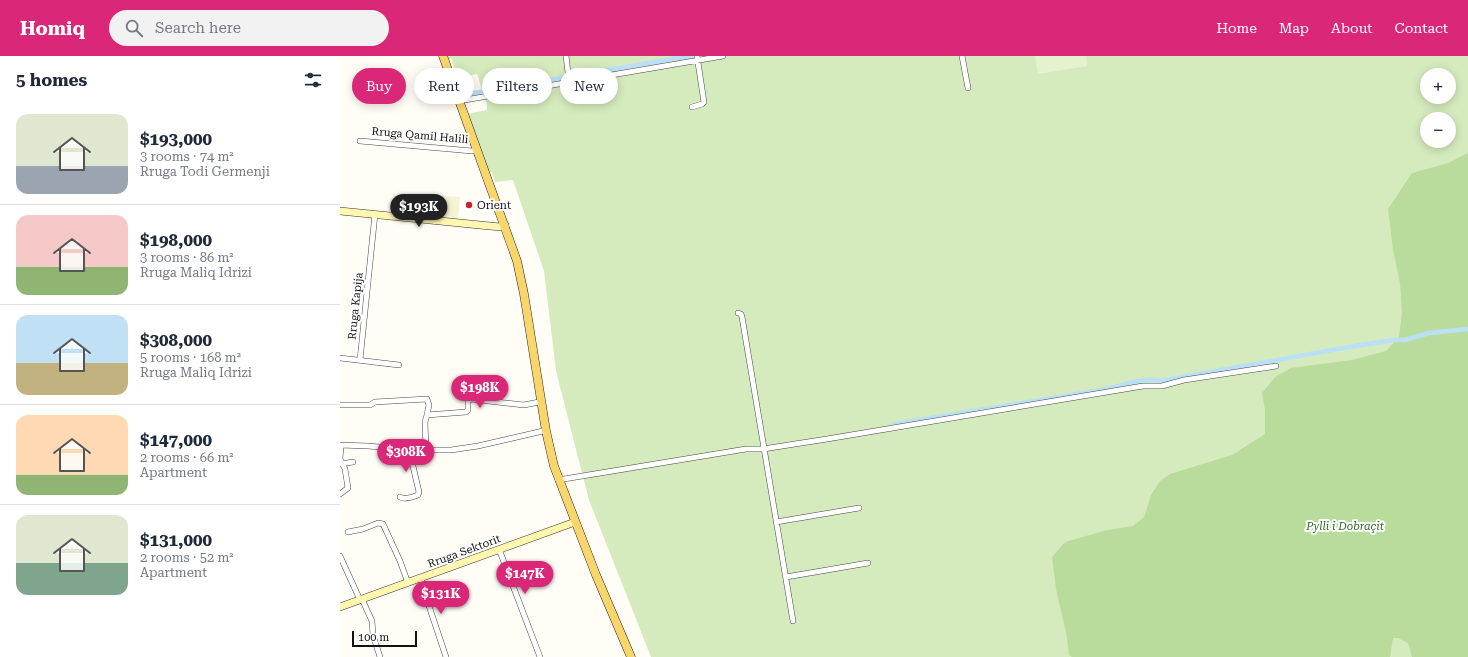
<!DOCTYPE html>
<meta charset="utf-8">
<style>
:root{--surface:#fff;--page:#f2f2f3;--text:#1f2937;--muted:#747a83;--line:#e0e1e3;--accent:#db2777}
body{margin:0;font-family:"Roboto Serif",serif;background:var(--page);color:var(--text);height:100vh;display:flex;flex-direction:column;font-size:15px;white-space:nowrap}
*{box-sizing:border-box;margin:0}
p{font-size:13px;color:var(--muted)}
.icon{flex:none;width:22px;height:22px;fill:none;stroke:currentColor;stroke-width:2;stroke-linecap:round;stroke-linejoin:round}
.map{position:relative;flex:1;overflow:hidden}
.drawer{display:flex;flex-direction:column;background:var(--surface);width:340px}
.drawer>*{flex:none}
.guide{position:absolute;left:12px;top:12px;width:380px;height:36px;display:flex;gap:8px}
.controls{position:absolute;left:1080px;top:12px;display:grid;gap:8px}
.controls a{display:grid;place-items:center;width:36px;height:36px;border-radius:50%;background:var(--surface);box-shadow:0 2px 10px #0003;font-size:20px}
.scale{position:absolute;left:12px;bottom:10px;width:65px;box-sizing:border-box;padding-left:4px;border:2px solid #111;border-top:0;font-size:11px;line-height:14px;white-space:nowrap;color:#111;-webkit-text-stroke:3px #fff;paint-order:stroke}
.price{position:absolute;translate:-50% -34px;padding:0 9px;border-radius:14px;background:var(--accent);color:#fff;font-size:13px;line-height:26px;filter:drop-shadow(0 1px 2px #0008)}
.price::after{content:'';position:absolute;left:50%;top:24px;width:12px;height:9px;margin-left:-6px;background:inherit;clip-path:polygon(0 0,100% 0,50% 100%)}
.price.active{background:#222;color:#fff}
ul{padding:0;list-style:none}
li{display:flex;align-items:center;gap:12px;height:100px;padding:0 16px}
li+li{border-top:1px solid var(--line)}
li span{display:grid;place-items:center;flex:none;width:112px;height:80px;border-radius:12px;color:#555}
li>.icon{margin-inline-start:auto}
span .icon{width:48px;height:48px;fill:#fffc;stroke-width:1}
li b{font-size:17px}
h2{display:flex;justify-content:space-between;align-items:center;height:48px;padding:0 16px;font-size:17px}
.chip{padding:0 14px;border-radius:18px;background:var(--surface);box-shadow:0 2px 10px #0003;font-size:14px;line-height:36px}
.chip.active{background:var(--accent);color:#fff}
header{display:flex;align-items:center;gap:24px;box-sizing:border-box;height:56px;padding:0 20px;background:var(--accent);color:#fff}
header strong{font-size:19px}
nav{display:flex;gap:22px;margin-inline-start:auto;font-size:14px}
.search{width:280px;height:36px;background:var(--page);display:flex;align-items:center;gap:10px;box-sizing:border-box;padding:0 14px;border-radius:22px;color:var(--muted);font-size:15px}
main{display:flex;flex:1;min-height:0}
.map>svg:first-child{display:block}
.farmland{fill:#f6f3d4}
.green{fill:#d5ebbd;fill-rule:evenodd}
.forest{fill:#b9dc9c}
.pitch{fill:#e6f2cf}
.lines{fill:none;stroke-linecap:round;stroke-linejoin:round}
.canal{stroke:#b9e0f7;stroke-width:4.5}
.street-casing{stroke:#444;stroke-width:6}
.secondary-casing{stroke:#333;stroke-width:8}
.primary-casing{stroke:#222;stroke-width:9}
.street{stroke:#fff;stroke-width:5}
.secondary{stroke:#fff6b0;stroke-width:7}
.primary{stroke:#f9d66b;stroke-width:8}
.poi-dot{fill:#c4262e;stroke:#fff;stroke-width:1.5}
.labels{text-anchor:middle;stroke-width:4;stroke-linejoin:round;paint-order:stroke}
.street-label{font-size:11px;fill:#111;stroke:#fff}
.poi-label{font-size:11px;fill:#111;stroke:#fff;text-anchor:start}
.park-label{font-size:11px;font-style:italic;fill:#2f6b1f;stroke:#fff}
</style>
<header>
<strong>Homiq</strong>
<div class="search"><svg class="icon" aria-label="search" viewBox="0 0 24 24"><circle cx="10" cy="10" r="6"/><path d="M15 15l6 6"/></svg>Search here</div>
<nav><a>Home</a><a>Map</a><a>About</a><a>Contact</a></nav>
</header>
<main>
<section class="drawer">
<h2>5 homes<svg class="icon" aria-label="filters" viewBox="0 0 24 24"><path d="M4 7h16M4 17h16"/><circle cx="9" cy="7" r="2"/><circle cx="15" cy="17" r="2"/></svg></h2>
<ul>
<li><span style="background:linear-gradient(#dfe7d0 65%,#9aa5b1 0)"><svg class="icon" aria-label="home" viewBox="0 0 24 24"><path d="M3 11l9-7 9 7M6 9v11h12V9"/></svg></span><div><b>$193,000</b><p>3 rooms · 74 m²</p><p>Rruga Todi Germenji</p></div></li>
<li><span style="background:linear-gradient(#f6c9c9 65%,#8fb573 0)"><svg class="icon" aria-label="home" viewBox="0 0 24 24"><path d="M3 11l9-7 9 7M6 9v11h12V9"/></svg></span><div><b>$198,000</b><p>3 rooms · 86 m²</p><p>Rruga Maliq Idrizi</p></div></li>
<li><span style="background:linear-gradient(#bfe0f5 60%,#c2b280 0)"><svg class="icon" aria-label="home" viewBox="0 0 24 24"><path d="M3 11l9-7 9 7M6 9v11h12V9"/></svg></span><div><b>$308,000</b><p>5 rooms · 168 m²</p><p>Rruga Maliq Idrizi</p></div></li>
<li><span style="background:linear-gradient(#ffd9b3 75%,#8fb573 0)"><svg class="icon" aria-label="home" viewBox="0 0 24 24"><path d="M3 11l9-7 9 7M6 9v11h12V9"/></svg></span><div><b>$147,000</b><p>2 rooms · 66 m²</p><p>Apartment</p></div></li>
<li><span style="background:linear-gradient(#dfe7d0 60%,#7fa58c 0)"><svg class="icon" aria-label="home" viewBox="0 0 24 24"><path d="M3 11l9-7 9 7M6 9v11h12V9"/></svg></span><div><b>$131,000</b><p>2 rooms · 52 m²</p><p>Apartment</p></div></li>
</ul>
</section>
<div class="map">
<svg width="1128" height="601" viewBox="0 0 1128 601">
<rect width="100%" height="100%" fill="#fffdf5"/>
<path class="farmland" d="M75,138L120,141L118,162L74,158Z"/>
<path class="green" d="M107,0H1128V601H311L249,444L216,315L204,215L173,124L155,126L152,117L148,114L127,58L147,54V48L137,18L118,22L111,2L108,3ZM1087,19H1109V41H1087ZM1087,63H1109V85H1087Z"/>
<path class="forest" d="M1128,97V601H1072L1068,587L1058,582H1053L1050,601H732L729,599L727,581L716,533L712,501L725,486L767,474L793,470L804,461L811,439L820,425L830,418L892,399L925,378V354L922,337L935,321L951,312L1012,304L1046,295L1059,281L1062,257L1060,227L1053,194L1048,153L1072,117L1108,107Z"/>
<path class="pitch" d="M695,0H746L747,10L698,18Z"/>
<g class="lines">
<path class="canal" d="M122,39L350,0
M554,368C623,357 692,345 761,334C778,331 803,321 820,325L1003,292L1053,284H1065L1089,277L1128,273"/>
<g class="street-casing">
<path id="street" d="M226,0L229,25
M622,0L628,32
M119,45L383,0
M352,51L362,48L364,46L357,0
M20,85L132,95L137,94
M398,257L401,258L402,261L453,565
M0,302L59,309
M20,304L35,158
M0,349H30L35,346L87,343L89,349L87,359L85,366L86,394
M87,359L126,356L128,354V345L131,343L184,349L199,346
M0,389L28,390L74,394H111L138,390L203,375
M0,408L13,406
M218,424L406,393H423L487,383L803,330H822L844,324L936,310
M0,438L8,432L5,413L0,403L1,389
M60,441C65,444 73,441 78,439L79,436L69,393
M436,466L519,452
M8,476L23,473L38,467L43,468L60,505L68,527
M159,493L200,601
M0,500L20,544
M446,521L528,507
M81,522L88,547L106,601
M22,543L32,565L33,579L40,601"/>
</g>
<g class="secondary-casing">
<path id="secondary" d="M0,155L160,171L165,169
M0,551L235,466"/>
</g>
<g class="primary-casing">
<path id="primary" d="M103,0L177,205L184,238L206,375L214,410L256,519L291,601"/>
</g>
<use href="#street" class="street"/>
<use href="#secondary" class="secondary"/>
<use href="#primary" class="primary"/>
</g>
<circle class="poi-dot" cx="129" cy="149" r="4"/>
<g class="labels">
<g class="street-label">
<text transform="translate(80 79) rotate(5)" y="4">Rruga Qamil Halili</text>
<text transform="translate(15 250) rotate(-84)" y="4">Rruga Kapija</text>
<text transform="translate(124 495) rotate(-20)" y="4">Rruga Sektorit</text>
</g>
<g class="poi-label">
<text x="137" y="153">Orient</text>
</g>
<g class="park-label">
<text x="1005" y="474">Pylli i Dobraçit</text>
</g>
</g>
</svg>
<div class="controls">
<a>+</a>
<a>−</a>
</div>
<div class="scale">100 m</div>
<b class="price active" style="left:79px;top:172px">$193K</b>
<b class="price" style="left:140px;top:353px">$198K</b>
<b class="price" style="left:66px;top:417px">$308K</b>
<b class="price" style="left:185px;top:539px">$147K</b>
<b class="price" style="left:101px;top:559px">$131K</b>
<div class="guide">
<a class="chip active">Buy</a>
<a class="chip">Rent</a>
<a class="chip">Filters</a>
<a class="chip">New</a>
</div>
</div>
</main>
